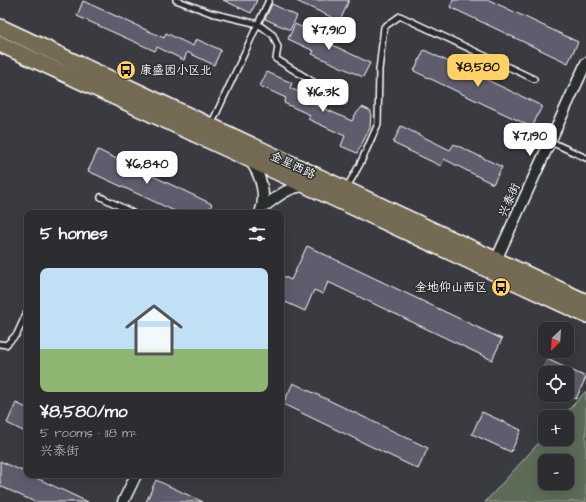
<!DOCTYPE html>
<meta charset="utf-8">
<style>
:root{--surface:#2c2c31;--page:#38383d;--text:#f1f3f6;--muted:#a6a7ab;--line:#48484d;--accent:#ffd166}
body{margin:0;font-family:"Architects Daughter","LXGW WenKai TC",sans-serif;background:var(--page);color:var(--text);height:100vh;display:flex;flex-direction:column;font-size:15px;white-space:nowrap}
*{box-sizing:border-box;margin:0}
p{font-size:13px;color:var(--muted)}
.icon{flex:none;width:22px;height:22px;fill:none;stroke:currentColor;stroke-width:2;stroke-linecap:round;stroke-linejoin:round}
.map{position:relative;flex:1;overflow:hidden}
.panel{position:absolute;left:24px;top:210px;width:260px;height:268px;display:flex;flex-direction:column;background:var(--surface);border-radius:8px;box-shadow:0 4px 16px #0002,0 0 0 1px var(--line)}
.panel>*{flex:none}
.needle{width:26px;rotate:205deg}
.tools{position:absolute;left:538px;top:322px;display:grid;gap:8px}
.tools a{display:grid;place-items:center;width:36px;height:36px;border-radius:8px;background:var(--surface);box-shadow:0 4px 16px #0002,0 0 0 1px var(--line);font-size:20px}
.price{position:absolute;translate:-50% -34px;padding:0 9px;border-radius:8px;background:#fff;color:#222;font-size:13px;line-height:26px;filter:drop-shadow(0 1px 2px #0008)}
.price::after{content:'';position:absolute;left:50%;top:24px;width:12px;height:9px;margin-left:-6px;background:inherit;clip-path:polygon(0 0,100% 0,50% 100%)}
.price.on{background:var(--accent);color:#111}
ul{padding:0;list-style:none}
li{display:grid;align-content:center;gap:8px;height:212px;padding:0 16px}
li span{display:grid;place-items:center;height:124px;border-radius:8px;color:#555}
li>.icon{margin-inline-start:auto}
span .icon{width:72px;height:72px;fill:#fffc;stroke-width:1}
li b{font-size:17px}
h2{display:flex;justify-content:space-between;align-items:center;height:48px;padding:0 16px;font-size:17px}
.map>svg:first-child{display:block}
.green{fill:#5b6c56;stroke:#adb6aa;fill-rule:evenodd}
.building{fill:#5e5b6d;stroke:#fff}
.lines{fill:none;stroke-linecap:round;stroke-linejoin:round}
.lane-casing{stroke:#fff;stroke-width:8}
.street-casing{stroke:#fff;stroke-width:13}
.primary-casing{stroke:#fff;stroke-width:18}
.lane{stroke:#2a2d2e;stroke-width:5}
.street{stroke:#2a2d2e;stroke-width:10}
.primary{stroke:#746b52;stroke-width:15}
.labels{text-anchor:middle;stroke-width:3;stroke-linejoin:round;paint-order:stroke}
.poi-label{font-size:12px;fill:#fff;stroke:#2a2d2e;text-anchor:start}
.street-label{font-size:12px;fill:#fff;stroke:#2a2d2e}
</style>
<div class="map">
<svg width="586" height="502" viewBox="0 0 586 502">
<rect width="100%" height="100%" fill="#3a3b41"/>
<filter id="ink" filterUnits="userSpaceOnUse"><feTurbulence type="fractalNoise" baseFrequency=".025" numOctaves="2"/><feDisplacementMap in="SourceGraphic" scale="8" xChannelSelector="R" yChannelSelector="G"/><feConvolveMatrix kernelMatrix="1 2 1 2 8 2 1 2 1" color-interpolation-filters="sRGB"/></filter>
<g filter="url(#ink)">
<path class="green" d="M586,391V502H485L545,436V439H567V417H562ZM545,461H567V483H545Z"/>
<path class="building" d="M223,0H257L251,13Z
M294,0H349L340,21Z
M453,0H489L578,42L568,63L450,7Z
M83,1L164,38L166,33L193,46L196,39L221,50L214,65L187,52L184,60L157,47L155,51L77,16Z
M272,4L297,16L290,30L265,19Z
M295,24L320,36L318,38L370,63L363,77L312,54L314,51L288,39Z
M424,50L542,106L532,127L414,71Z
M267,72L292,83L290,88L316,100L314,104L352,121L355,115L362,107L371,111L370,128L357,153L341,146L345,136L308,119L310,115L284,103L286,98L260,86Z
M401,126L450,150L454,144L502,167L493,184L444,159L441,166L393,143Z
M98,150L212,204L208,213H179L88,171Z
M307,246L502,339L492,360L328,282L323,294L314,290L305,311L281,300V275L291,280Z
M547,359L586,377L576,399L567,395V373H541Z
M293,383L428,448L418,469L283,404Z
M16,403L27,408V433L7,423Z
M482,412L521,430L511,452L472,434Z
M0,461L27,473V475H30L88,502H35L0,486Z
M156,480L203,502H146Z"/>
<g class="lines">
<g class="lane-casing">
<path id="lane" d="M176,0L211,13L258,24L273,35L278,47L276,59L344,101
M211,125L269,0
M549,141L586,158
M346,189L360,164L378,124L379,70L384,27L400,16L534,79
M101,197L133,213
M0,344L6,345L17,334L27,312"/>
</g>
<g class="street-casing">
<path id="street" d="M250,161C261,174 267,197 260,213
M262,208C277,197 287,187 305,186
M496,260L586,63
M123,502L136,475"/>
</g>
<g class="primary-casing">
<path id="primary" d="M0,27L586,302
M0,44L586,315"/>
</g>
<use href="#lane" class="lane"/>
<use href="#street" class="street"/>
<use href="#primary" class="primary"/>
</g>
</g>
<defs>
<g id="bus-disc" transform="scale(1)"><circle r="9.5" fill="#ffd166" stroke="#2a2d2e"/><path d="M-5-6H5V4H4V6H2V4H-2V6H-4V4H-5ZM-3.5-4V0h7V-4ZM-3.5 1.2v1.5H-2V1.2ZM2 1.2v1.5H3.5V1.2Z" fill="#111"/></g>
</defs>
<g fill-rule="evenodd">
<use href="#bus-disc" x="126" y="70"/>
<use href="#bus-disc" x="501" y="287"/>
</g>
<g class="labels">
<g class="poi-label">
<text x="140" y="74">康盛园小区北</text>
<text x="487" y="291" text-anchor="end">金地仰山西区</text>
</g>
<g class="street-label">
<text transform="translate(293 165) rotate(25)" y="4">金星西路</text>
<text transform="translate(509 200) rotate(-66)" y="4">兴泰街</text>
</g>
</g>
</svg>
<div class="tools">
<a><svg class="needle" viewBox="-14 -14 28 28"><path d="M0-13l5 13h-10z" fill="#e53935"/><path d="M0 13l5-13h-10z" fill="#a6a7ab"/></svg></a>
<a><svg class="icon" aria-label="locate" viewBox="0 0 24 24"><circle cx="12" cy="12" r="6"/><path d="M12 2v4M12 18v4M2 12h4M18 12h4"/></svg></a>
<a>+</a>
<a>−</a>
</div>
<b class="price" style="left:329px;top:51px">¥7,910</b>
<b class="price on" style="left:478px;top:88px">¥8,580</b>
<b class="price" style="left:323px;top:113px">¥16.3K</b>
<b class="price" style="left:530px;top:157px">¥7,190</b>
<b class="price" style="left:147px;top:185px">¥6,840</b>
<section class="panel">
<h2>5 homes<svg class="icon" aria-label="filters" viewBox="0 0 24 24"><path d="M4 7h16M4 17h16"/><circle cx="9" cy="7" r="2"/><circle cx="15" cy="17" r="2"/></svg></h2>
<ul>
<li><span style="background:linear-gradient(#bfe0f5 65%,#8fb573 0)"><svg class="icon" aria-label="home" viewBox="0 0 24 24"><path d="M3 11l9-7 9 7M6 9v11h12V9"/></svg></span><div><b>¥8,580/mo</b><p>5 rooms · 118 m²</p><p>兴泰街</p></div></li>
</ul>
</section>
</div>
